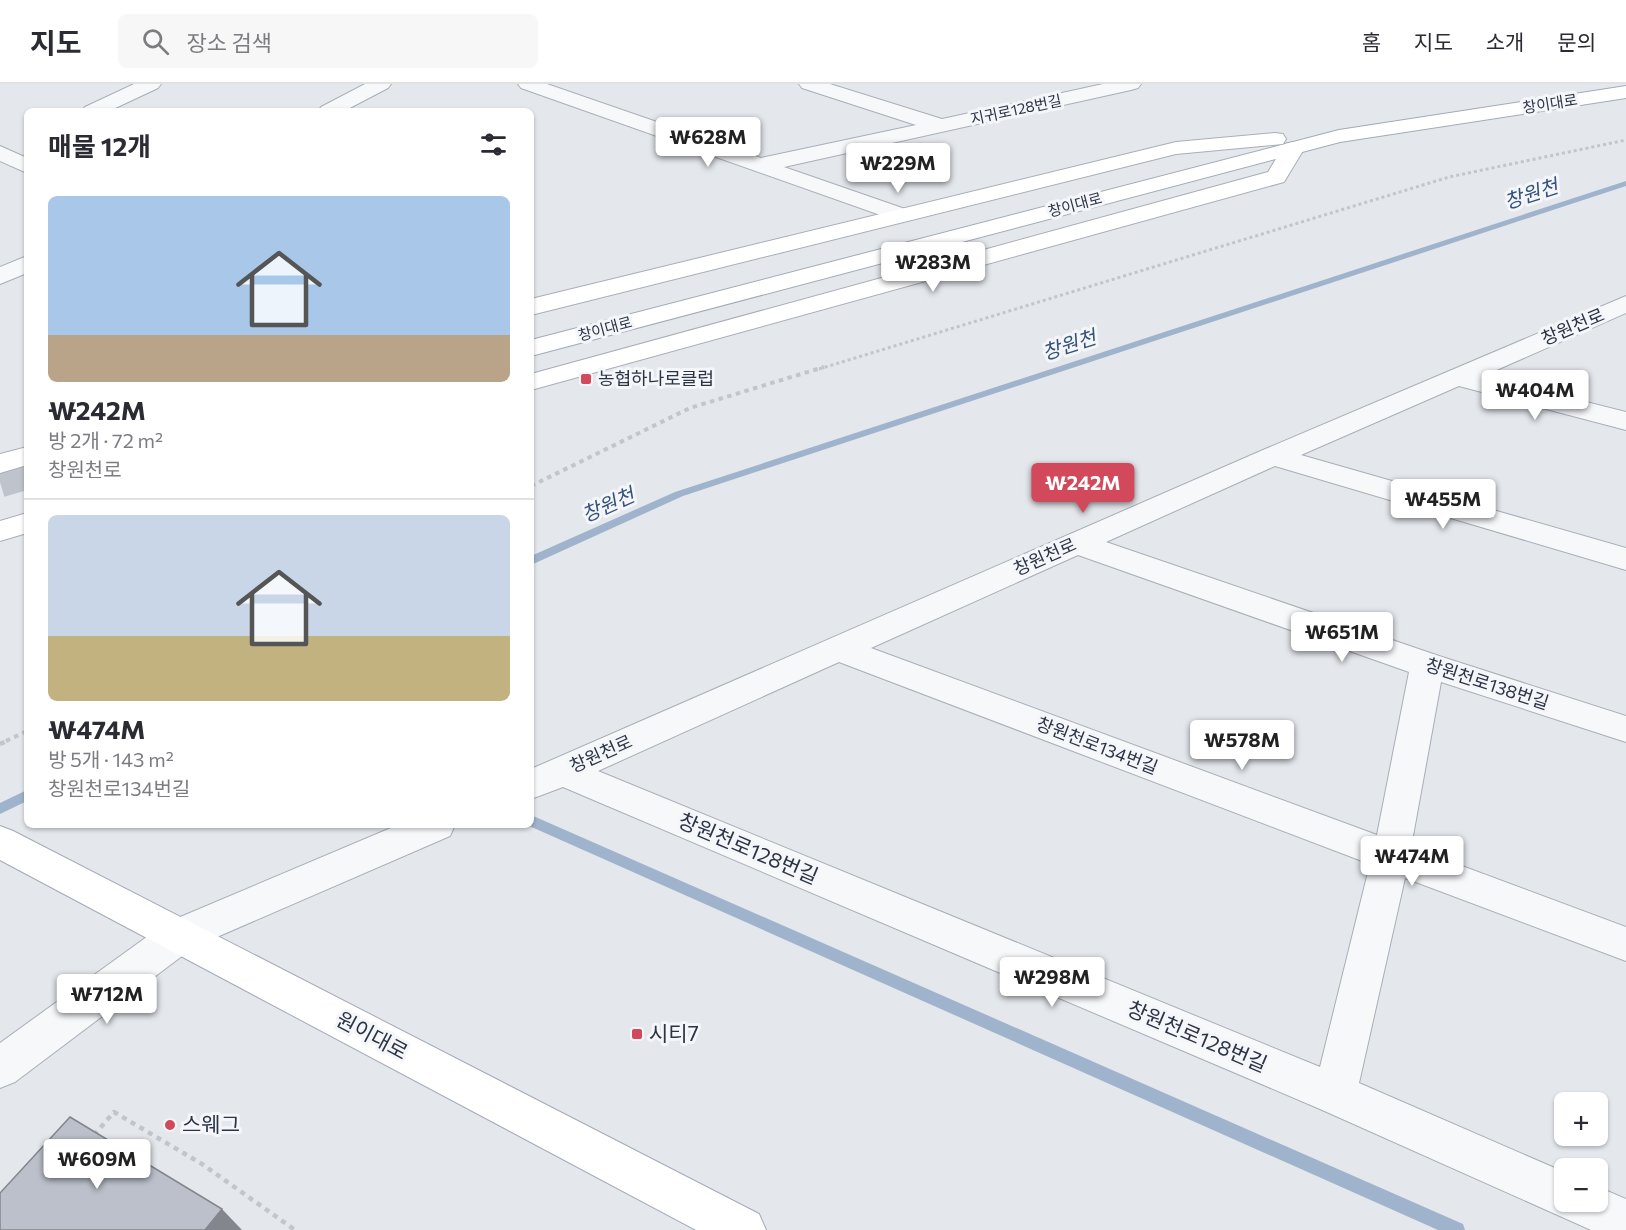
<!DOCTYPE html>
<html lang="ko">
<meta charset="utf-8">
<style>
:root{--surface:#fff;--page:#f7f7f7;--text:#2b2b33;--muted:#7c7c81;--line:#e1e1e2;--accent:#d1495b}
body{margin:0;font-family:Commissioner,"Noto Sans KR",sans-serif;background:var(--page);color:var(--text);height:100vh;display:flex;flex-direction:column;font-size:22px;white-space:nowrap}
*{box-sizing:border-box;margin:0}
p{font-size:20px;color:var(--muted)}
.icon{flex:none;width:33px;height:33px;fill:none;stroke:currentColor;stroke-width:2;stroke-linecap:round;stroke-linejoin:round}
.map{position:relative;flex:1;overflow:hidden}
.drawer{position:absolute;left:24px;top:24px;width:510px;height:720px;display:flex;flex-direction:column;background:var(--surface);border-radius:9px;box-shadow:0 2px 4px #0004}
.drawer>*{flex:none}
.tools{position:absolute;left:1554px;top:1008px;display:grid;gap:12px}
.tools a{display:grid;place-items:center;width:54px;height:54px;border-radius:9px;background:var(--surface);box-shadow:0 2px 4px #0004;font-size:30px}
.price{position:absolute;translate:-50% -51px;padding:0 14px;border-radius:6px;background:#fff;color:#222;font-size:20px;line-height:39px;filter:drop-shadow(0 2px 3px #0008)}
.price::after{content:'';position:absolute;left:50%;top:36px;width:18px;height:14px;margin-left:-9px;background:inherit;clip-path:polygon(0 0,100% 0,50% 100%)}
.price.current{background:var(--accent);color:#fff}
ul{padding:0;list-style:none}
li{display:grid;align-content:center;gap:12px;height:318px;padding:0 24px}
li+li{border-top:2px solid var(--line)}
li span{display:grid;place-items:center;height:186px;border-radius:9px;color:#555}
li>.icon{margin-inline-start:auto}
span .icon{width:108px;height:108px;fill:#fffc;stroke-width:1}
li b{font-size:26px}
h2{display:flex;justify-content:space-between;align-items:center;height:72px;padding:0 24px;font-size:26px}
header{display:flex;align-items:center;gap:36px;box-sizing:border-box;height:84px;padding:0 30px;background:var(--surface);border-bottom:2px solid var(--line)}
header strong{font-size:28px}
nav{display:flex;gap:33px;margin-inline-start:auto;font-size:21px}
.search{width:420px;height:54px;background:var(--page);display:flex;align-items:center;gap:15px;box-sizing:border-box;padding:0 21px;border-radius:9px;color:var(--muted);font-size:22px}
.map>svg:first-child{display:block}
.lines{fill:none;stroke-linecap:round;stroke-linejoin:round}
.stream{fill:#9fb4cc;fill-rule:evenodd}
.primary-tunnel{stroke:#bfc3cb;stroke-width:31;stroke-dasharray:31 15;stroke-linecap:butt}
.minor-casing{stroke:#a9aeb7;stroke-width:2}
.tertiary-casing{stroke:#a9aeb7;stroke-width:2}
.secondary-casing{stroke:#a9aeb7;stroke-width:2}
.primary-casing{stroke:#a3abb8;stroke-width:2}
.path-far2{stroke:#c2c5cb;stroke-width:3;stroke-dasharray:3 3;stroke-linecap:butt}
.path-far1{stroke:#c2c5cb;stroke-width:4;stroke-dasharray:4.5 4.5;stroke-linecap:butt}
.path{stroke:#c2c5cb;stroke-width:4.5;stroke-dasharray:5 5;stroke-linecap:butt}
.minor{fill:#f7f8fa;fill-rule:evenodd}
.tertiary{fill:#f7f8fa;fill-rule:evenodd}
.secondary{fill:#fff;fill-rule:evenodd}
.primary{fill:#fff;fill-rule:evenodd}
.shaded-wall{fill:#83868d}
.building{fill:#bbc0ca;stroke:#83868d;stroke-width:1.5}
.poi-dot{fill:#d1495b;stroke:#f4f6f9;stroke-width:2}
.labels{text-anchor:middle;stroke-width:6;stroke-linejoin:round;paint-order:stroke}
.far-street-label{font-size:15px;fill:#2b3445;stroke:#f4f6f9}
.street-label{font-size:18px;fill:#2b3445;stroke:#f4f6f9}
.poi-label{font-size:18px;fill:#2b3445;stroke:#f4f6f9;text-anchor:start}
.water-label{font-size:20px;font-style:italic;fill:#34527a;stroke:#f4f6f9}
.near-street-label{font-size:21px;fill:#2b3445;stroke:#f4f6f9}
.near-poi-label{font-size:21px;fill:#2b3445;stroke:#f4f6f9;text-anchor:start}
</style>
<header>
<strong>지도</strong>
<div class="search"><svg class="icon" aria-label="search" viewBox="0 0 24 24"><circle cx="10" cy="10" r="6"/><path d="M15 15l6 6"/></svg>장소 검색</div>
<nav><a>홈</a><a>지도</a><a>소개</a><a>문의</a></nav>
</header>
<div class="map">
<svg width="1626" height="1146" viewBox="0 0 1626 1146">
<rect width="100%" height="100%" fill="#e4e7ec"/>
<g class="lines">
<path class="stream" d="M1626,97V102L683,412L531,481V472L675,408Z
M27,706V717L0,730V719Z
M531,731L1463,1140L1465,1146H1438L527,741H531Z"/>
<path class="primary-tunnel" d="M0,398L27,390"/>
<g class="minor-casing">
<path id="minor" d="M134,0H161L158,4L109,27H82L85,23Z
M365,0H391L388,4L344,27H318L321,23Z
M518,0H547L761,74L916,41L802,4L799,0H830L942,35L1103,0H1141L1138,4L1131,6L784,83L908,126L912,131L908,136L900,138L521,4Z
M0,62L27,74V89L0,77Z
M27,172V189L0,200V183Z
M1626,212V229L1483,292L1626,328V346L1459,302L1301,371L1626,464V486L1275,382L1106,458L1439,572L1626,632V658L1441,598L1411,763L1626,843V877L1405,794L1359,999L1564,1088V1118H1598V1103L1626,1115V1146H1591L1320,1025L563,703L531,715V685L1263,366ZM1078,471L1409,588L1377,751L871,564ZM839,578L1370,780L1320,983L598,687Z
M398,741H455L450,752L194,863L180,868L166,863L160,851L166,839Z"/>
</g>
<g class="tertiary-casing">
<path id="tertiary" d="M180,834L194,839L200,851L194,863L15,998L0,1004V959L166,839Z"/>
</g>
<g class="secondary-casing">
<path id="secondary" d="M1275,49L1283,50L1286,55L1283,60L1176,70L531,231V215L1176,58Z
M1293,58L1301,60L1304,65L1284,98L531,306V290L1268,88L1285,60Z
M27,363V381L0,389V370Z
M27,429V449L0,457V437Z"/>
</g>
<g class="primary-casing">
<path id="primary" d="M1626,2V14L1340,58L531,272V256L1339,46Z
M0,742L13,747L759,1130L766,1146H696L0,776Z"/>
</g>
<path class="path-far2" d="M819,285L1449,93L1626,56"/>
<path class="path-far1" d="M531,402L690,324L824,283
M6,657L27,647"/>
<path class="path" d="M0,660L9,656
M94,1051L114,1028L202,1080L295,1146"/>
<use href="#minor" class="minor"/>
<use href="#tertiary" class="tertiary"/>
<use href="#secondary" class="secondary"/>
<use href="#primary" class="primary"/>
</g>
<path class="shaded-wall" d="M222,1125L242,1146H205Z"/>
<path class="building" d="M70,1033L222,1125L205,1146H0V1109Z"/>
<g class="poi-dot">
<rect x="580" y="289" width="12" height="12" rx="3"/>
<rect x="631" y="944" width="12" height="12" rx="3"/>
<circle cx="170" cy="1041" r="6"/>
</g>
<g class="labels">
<g class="far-street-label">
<text transform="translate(1550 20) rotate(-9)" y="5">창이대로</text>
<text transform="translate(1016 26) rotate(-12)" y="5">지귀로128번길</text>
<text transform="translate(1075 121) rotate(-15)" y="5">창이대로</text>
<text transform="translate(605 245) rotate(-15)" y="5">창이대로</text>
</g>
<g class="street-label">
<text transform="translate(1573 243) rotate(-23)" y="6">창원천로</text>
<text transform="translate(1045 473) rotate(-24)" y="6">창원천로</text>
<text transform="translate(1487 600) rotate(18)" y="6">창원천로138번길</text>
<text transform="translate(1097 662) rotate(21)" y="6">창원천로134번길</text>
<text transform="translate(601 670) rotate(-24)" y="6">창원천로</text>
</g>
<g class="poi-label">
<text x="598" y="301">농협하나로클럽</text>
</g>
<g class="water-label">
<text transform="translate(1531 110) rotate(-18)" y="7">창원천</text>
<text transform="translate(1069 261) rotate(-18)" y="7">창원천</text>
<text transform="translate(608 421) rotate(-24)" y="7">창원천</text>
</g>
<g class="near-street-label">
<text transform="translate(748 765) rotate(23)" y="7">창원천로128번길</text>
<text transform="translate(372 952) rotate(28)" y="7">원이대로</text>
<text transform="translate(1197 953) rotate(23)" y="7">창원천로128번길</text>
</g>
<g class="near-poi-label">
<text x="649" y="957">시티7</text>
<text x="182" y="1048">스웨그</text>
</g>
</g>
</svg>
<div class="tools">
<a>+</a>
<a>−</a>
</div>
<b class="price" style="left:708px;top:84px">₩628M</b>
<b class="price" style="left:898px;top:110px">₩229M</b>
<b class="price" style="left:933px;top:209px">₩283M</b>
<b class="price" style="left:1535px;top:337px">₩404M</b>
<b class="price current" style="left:1083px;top:430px">₩242M</b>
<b class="price" style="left:1443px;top:446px">₩455M</b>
<b class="price" style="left:1342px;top:579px">₩651M</b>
<b class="price" style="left:1242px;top:687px">₩578M</b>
<b class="price" style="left:1412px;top:803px">₩474M</b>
<b class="price" style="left:1052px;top:924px">₩298M</b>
<b class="price" style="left:107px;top:941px">₩712M</b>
<b class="price" style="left:97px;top:1106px">₩609M</b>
<section class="drawer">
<h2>매물 12개<svg class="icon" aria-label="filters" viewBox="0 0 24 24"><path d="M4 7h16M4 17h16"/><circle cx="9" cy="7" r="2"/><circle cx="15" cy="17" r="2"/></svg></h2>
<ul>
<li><span style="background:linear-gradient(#a9c7e8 75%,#b9a48a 0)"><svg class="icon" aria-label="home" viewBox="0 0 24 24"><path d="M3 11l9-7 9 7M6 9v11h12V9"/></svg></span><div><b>₩242M</b><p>방 2개 · 72 m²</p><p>창원천로</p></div></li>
<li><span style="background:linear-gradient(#c9d6e8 65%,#c2b280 0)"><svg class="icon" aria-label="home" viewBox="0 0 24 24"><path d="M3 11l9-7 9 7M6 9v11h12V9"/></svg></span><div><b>₩474M</b><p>방 5개 · 143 m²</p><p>창원천로134번길</p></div></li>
</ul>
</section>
</div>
